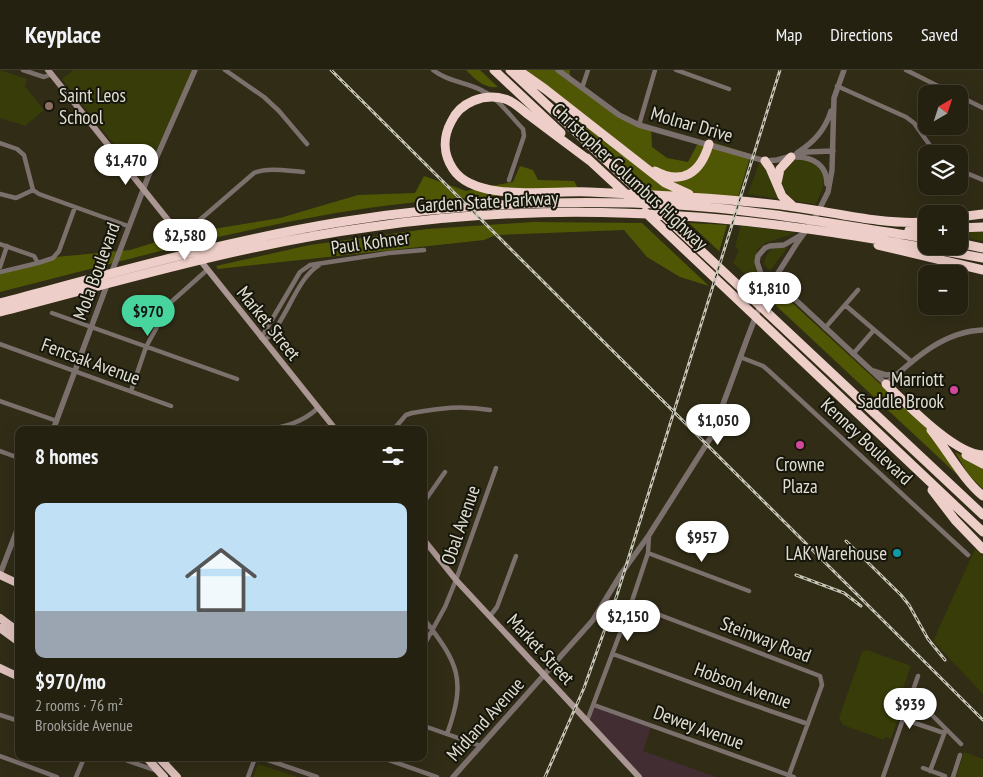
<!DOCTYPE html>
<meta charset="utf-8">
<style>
:root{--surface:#242110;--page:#2c2919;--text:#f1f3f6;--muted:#a3a39f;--line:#413e30;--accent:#48d49d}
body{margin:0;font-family:"PT Sans Narrow",sans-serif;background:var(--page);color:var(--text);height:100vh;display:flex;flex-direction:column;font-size:19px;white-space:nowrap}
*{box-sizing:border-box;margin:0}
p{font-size:16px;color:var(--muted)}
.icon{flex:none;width:28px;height:28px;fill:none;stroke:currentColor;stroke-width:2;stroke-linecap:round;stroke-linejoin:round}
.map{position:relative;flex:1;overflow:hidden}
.side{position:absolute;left:15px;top:356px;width:412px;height:335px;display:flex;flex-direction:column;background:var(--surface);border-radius:10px;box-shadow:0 5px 20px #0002,0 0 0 1px var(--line)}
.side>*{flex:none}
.needle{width:32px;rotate:39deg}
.tools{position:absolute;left:918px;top:15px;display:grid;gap:10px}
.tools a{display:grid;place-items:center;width:50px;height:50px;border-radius:10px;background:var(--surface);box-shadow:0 5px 20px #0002,0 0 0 1px var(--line);font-size:25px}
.price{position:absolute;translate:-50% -42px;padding:0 11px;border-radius:18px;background:#fff;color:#222;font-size:16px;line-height:32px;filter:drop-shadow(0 1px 2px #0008)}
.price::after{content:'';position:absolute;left:50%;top:30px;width:15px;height:11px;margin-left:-8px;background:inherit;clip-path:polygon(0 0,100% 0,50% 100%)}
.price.selected{background:var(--accent);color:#111}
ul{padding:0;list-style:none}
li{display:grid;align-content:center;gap:10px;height:265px;padding:0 20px}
li span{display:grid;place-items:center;height:155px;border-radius:10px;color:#555}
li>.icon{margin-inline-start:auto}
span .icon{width:90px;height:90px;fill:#fffc;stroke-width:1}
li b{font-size:21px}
h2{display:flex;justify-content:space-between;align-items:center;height:60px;padding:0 20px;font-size:21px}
header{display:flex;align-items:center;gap:30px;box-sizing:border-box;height:70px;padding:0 25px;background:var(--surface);border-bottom:1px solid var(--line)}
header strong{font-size:24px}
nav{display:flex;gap:28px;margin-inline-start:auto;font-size:18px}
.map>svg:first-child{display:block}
.commercial{fill:#412d32}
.green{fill:#373c08}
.forest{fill:#505704}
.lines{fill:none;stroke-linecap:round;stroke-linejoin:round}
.minor{stroke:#7c706d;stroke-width:4.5}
.tertiary{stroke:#7c706d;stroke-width:5.5}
.secondary{stroke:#aa9692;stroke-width:6}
.trunk{stroke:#dec0bb;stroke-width:8}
.motorway{stroke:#eecec8;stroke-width:9}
.rail-casing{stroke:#c7c5b5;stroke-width:3}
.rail{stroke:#16150b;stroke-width:1;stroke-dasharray:4;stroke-linecap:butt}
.education-dot{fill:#8d6e63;stroke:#16150b;stroke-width:2}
.hotel-dot{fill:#d1479c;stroke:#16150b;stroke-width:2}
.culture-dot{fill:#0f9aa8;stroke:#16150b;stroke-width:2}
.labels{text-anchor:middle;stroke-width:4;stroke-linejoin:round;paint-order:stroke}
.poi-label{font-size:19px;fill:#e0ded0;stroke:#16150b;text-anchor:end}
.street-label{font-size:19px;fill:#e0ded0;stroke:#16150b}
</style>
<header>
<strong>Keyplace</strong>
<nav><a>Map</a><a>Directions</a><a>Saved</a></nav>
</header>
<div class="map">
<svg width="983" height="707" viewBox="0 0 983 707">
<rect width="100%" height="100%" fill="#302c16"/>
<path class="commercial" d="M595,636L651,657L643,681L716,707H641L589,651Z"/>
<path class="green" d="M0,0L27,9L25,16L44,40L25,56L0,48Z
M73,0H195L147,110L137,103L62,9Z
M804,88L818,94L825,104L823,117L816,134C809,133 799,133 793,129C780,120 775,98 792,90C795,88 801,89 804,88Z
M760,91L769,97L779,129L748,124Z
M741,155L795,163L765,173L757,180L754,193L765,212L760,218L733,193L739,180L735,177Z
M983,159V171L959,167V161Z
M772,178H787L770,201L764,194L766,186Z
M975,479L983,486V624L933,571Z
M867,580L911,596L900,627L905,629L891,669L885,667L884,670L843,655L839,648L862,582Z
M964,682L983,689V707H956Z
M258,694L297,707H253Z"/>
<path class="forest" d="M466,0H480L498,17C485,19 476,10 466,0Z
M523,0H570V9L606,36L651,58L652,77L667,88L688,92L697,75L715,73L751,84L738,127L655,124Z
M520,96L533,100L538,110L574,111L581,124C515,125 449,127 383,136C320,144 258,158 196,172L189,163L280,148L358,125L415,123L424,106L466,121L513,112Z
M533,152L642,153L709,216L680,207L647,187L624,160L496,165L484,170L218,199L216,196L310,175L427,159Z
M689,153L727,155L719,182V181Z
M169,168L176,177L0,222V202L56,187L130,180Z
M781,225L788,229L917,348L945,378L965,412L770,230Z
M955,382L983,397V419L968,404Z"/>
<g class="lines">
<path class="minor" d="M23,0L44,7L52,4
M225,0L264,27L279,41L307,74
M433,0C448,12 467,12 483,21C497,27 512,48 523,59L524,66L509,110
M676,0L729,19
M906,0L954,24
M837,16L906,47L914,53L936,84
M582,18L588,0
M959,26L983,38
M639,55L655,0
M0,73L17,79L24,85L33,120
M959,100L983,110
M33,120L39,124L128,156
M0,124L16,128L33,120
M180,167L254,103C268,97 288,101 303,102
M0,174L34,186L38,193L53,188L59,181L75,137
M0,197L7,176
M0,202L38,193
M845,235L912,292
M52,243L237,309
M825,258L858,220
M261,268L300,202L310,195L389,183L424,180
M264,271C287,252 295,210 319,195
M0,274L171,336
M853,284L874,260
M740,287L763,296L769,301L968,485
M131,321L146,277L170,233L207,200
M0,331L57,351
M263,360C284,357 302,353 318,338
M393,360L406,345L412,343C441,338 461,335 490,340
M0,381L19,388
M424,432L445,402
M648,483L749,521
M631,534L820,606L822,615L789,705
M490,546L497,537L516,486
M424,549C458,593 467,609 447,664
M424,575L445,537L456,510L496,398
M613,584L736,629L808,654
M594,635L794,707
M0,645L19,651
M932,645L961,674
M903,649L944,663
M587,651L631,534L648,483L649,465
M424,656L481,676
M0,686L57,707
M120,688L157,701
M262,688L317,707
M383,688L437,707
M166,695L169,688
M923,698L945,706
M930,701L946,659
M76,707L84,688
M248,707L255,688
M883,707L918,606
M953,707L960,685"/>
<path class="tertiary" d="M558,0L619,45L639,55L765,91L777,90L807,82L833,81
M797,83C814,72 825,60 831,41
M796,87C813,87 827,95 827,114
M801,165L784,175L770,176L765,178L758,186L757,192L761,204L785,220L886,314C914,289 944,261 983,260
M111,204L148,107L195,0
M873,301L886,305L896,304
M53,360L108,212
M0,504L19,455
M453,707L593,550L621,504L649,465L711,367L747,269L757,243L773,211L797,173L815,148L828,122L832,100L834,28L844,0"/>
<path class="secondary" d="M48,0L336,360
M424,470L456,510L639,707"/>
<path class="trunk" d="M0,505L19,514
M0,548L19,562
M0,558L19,572
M0,598L19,607
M147,688L164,707
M159,688L177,707"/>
<path class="motorway" d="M494,0L561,63
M510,0L644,126
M518,0L545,19L665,113L689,124
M587,88L627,125
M590,91C570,76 550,61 530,46C522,40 515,32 505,29C484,23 460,32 451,52C443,67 443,84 453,99C475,133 552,120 589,122C658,125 727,128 795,137C837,143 884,155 926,152
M765,91L770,98L782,126L794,137
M655,101C683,116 701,102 709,74
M777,113L780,99L791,87
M645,142L983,462
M662,144L983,445
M959,147L983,144
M959,158L983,157
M909,160L926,161
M959,173L983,178
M878,175L983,200
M0,233C113,203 225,171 340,152C451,134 566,129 678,135C762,140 844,156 926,168
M0,242C123,210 245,174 371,157C473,142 578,139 681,146C782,152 883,170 983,188
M886,314C907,334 954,384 983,385
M931,360C948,381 963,410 983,426
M966,385L983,394
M932,420L955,450L983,479"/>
<g class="rail-casing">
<path id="rail" d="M331,0L983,650
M846,471L901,525L909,535L928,569L945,590
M796,505L844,523L861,536
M545,707L584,618L617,525L780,0"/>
</g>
<use href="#rail" class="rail"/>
</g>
<circle class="education-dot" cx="49" cy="36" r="5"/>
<g class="hotel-dot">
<circle cx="954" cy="320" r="5"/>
<circle cx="800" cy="375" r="5"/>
</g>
<circle class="culture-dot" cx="897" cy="483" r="5"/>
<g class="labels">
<g class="poi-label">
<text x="59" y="32" text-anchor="start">Saint Leos<tspan x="59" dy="22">School</tspan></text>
<text x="944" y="316">Marriott<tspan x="944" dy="22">Saddle Brook</tspan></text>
<text x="800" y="401" text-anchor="middle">Crowne<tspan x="800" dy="22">Plaza</tspan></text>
<text x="887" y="490">LAK Warehouse</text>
</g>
<g class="street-label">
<text transform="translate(692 54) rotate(16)" y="7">Molnar Drive</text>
<text transform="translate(630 106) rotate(43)" y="7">Christopher Columbus Highway</text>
<text transform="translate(487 131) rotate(-3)" y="7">Garden State Parkway</text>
<text transform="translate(370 172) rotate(-8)" y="7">Paul Kohner</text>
<text transform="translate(96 201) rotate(-70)" y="7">Mola Boulevard</text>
<text transform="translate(269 253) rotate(51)" y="7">Market Street</text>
<text transform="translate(91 291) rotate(20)" y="7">Fencsak Avenue</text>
<text transform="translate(867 371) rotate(43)" y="7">Kenney Boulevard</text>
<text transform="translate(460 455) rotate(-71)" y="7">Obal Avenue</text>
<text transform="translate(766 569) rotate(21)" y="7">Steinway Road</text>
<text transform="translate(541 579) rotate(47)" y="7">Market Street</text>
<text transform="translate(743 615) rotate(20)" y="7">Hobson Avenue</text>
<text transform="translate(485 649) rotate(-48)" y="7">Midland Avenue</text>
<text transform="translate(699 657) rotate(20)" y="7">Dewey Avenue</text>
</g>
</g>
</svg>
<div class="tools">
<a><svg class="needle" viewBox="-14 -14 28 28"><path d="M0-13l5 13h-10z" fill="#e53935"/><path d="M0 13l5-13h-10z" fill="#a3a39f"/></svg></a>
<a><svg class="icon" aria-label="layers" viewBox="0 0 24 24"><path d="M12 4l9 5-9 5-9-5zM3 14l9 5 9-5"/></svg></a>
<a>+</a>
<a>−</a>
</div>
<b class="price" style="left:126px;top:116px">$1,470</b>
<b class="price" style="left:185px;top:191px">$2,580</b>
<b class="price" style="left:769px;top:244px">$1,810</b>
<b class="price selected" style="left:148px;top:267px">$970</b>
<b class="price" style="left:718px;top:376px">$1,050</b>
<b class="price" style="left:702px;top:493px">$957</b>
<b class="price" style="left:628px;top:572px">$2,150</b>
<b class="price" style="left:910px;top:660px">$939</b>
<section class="side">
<h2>8 homes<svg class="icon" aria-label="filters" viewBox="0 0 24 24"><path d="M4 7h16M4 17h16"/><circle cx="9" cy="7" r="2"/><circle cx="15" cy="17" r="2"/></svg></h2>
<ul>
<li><span style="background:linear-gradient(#bfe0f5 70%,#9aa5b1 0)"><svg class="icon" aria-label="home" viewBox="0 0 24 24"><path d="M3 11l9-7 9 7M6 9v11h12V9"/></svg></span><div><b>$970/mo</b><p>2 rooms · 76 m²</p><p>Brookside Avenue</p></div></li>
</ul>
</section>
</div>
